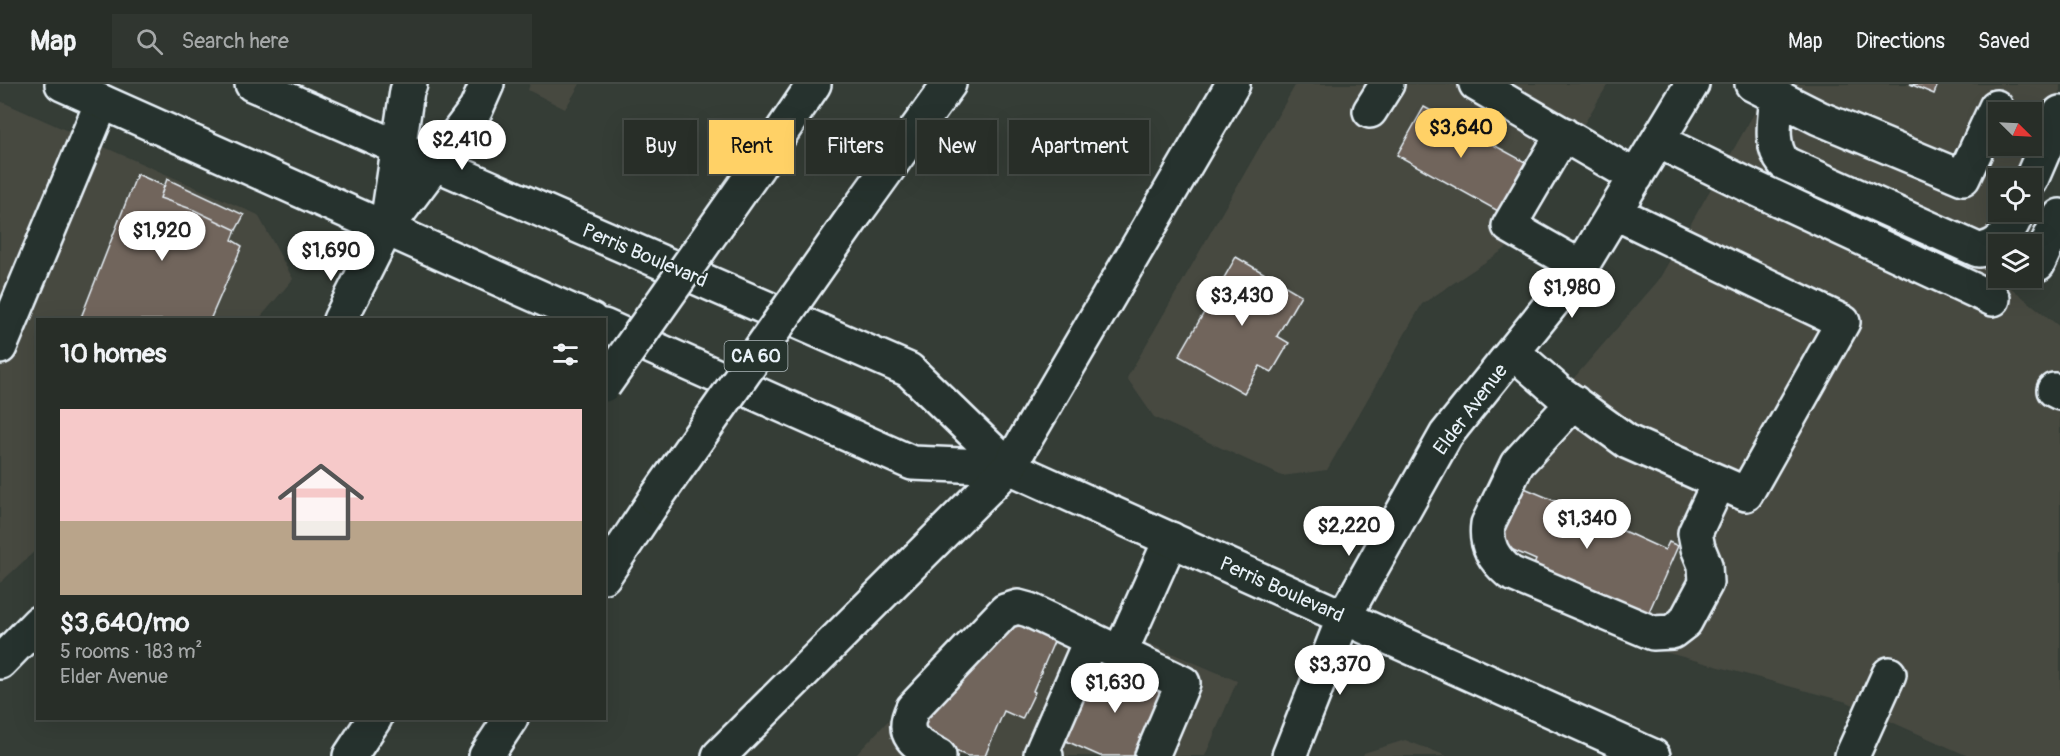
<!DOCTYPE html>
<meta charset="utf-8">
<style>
:root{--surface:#282e28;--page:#303630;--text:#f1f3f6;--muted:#a5a8a8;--line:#444a45;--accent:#ffd166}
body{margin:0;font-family:Pangolin,sans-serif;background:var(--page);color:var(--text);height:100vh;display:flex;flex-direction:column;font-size:22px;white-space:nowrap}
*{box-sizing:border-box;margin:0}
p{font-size:20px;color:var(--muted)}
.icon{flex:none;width:33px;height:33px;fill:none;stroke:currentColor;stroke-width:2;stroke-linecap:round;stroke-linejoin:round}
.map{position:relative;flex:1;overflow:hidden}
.panel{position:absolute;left:36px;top:234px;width:570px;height:402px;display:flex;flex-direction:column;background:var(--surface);border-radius:0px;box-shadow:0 6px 24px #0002,0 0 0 2px var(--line)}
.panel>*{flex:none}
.guide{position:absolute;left:624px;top:36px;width:570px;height:54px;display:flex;gap:12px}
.needle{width:39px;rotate:114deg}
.fabs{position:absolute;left:1988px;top:18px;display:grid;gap:12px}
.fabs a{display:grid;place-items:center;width:54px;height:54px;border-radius:0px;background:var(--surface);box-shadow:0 6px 24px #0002,0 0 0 2px var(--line);font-size:30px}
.price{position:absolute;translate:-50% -51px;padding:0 14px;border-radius:21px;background:#fff;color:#222;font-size:20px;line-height:39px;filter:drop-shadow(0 2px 3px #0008)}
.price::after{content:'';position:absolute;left:50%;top:36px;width:18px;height:14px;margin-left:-9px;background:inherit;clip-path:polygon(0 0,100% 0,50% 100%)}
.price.selected{background:var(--accent);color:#111}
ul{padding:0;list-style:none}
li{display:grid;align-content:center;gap:12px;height:318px;padding:0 24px}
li+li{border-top:2px solid var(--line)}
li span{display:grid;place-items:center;height:186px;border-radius:0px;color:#555}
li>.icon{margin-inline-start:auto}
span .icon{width:108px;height:108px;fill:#fffc;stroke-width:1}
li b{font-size:26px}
h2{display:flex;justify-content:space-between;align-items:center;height:72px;padding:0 24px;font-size:26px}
.tag{padding:0 21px;border-radius:0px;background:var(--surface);box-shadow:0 6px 24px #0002,0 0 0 2px var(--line);font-size:21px;line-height:54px}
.tag.selected{background:var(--accent);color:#111}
header{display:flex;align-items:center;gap:36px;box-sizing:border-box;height:84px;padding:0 30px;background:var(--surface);border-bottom:2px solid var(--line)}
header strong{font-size:28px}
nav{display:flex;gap:33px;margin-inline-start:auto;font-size:21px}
.search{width:420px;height:54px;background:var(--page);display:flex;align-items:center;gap:15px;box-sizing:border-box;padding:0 21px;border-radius:0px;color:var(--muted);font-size:22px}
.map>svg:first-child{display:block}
.built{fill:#474941;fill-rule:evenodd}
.building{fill:#71655c;stroke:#e8f1f8;stroke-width:1.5}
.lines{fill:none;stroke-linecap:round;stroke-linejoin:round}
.minor-casing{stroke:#e8f1f8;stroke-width:38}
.major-casing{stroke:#e8f1f8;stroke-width:38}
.highway-casing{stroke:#e8f1f8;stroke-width:38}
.minor{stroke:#26332d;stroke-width:33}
.major{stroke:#26332d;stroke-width:33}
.highway{stroke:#26332d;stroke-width:33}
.highway-bridge-casing{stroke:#e8f1f8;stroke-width:38;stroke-linecap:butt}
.highway-bridge{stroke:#26332d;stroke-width:33}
.labels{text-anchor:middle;stroke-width:4.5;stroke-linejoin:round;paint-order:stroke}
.shield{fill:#26332d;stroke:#aeb8bb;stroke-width:1.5}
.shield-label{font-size:18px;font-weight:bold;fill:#e8f1f8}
.street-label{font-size:20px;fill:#e8f1f8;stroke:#26332d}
</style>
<header>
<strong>Map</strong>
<div class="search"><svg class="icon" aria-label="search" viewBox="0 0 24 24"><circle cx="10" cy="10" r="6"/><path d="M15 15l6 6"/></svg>Search here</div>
<nav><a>Map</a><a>Directions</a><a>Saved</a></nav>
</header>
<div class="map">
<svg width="2060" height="672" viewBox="0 0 2060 672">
<rect width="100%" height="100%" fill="#353d36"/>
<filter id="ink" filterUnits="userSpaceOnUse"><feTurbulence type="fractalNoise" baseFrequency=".0167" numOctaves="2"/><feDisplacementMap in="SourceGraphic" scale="12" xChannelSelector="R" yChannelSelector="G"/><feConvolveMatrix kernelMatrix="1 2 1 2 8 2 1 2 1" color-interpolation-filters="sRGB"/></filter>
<g filter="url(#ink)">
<path class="built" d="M530,0H580L565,25L528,6Z
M1296,0H1608L1511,161L1422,220L1327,386L1282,392L1154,333L1127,294Z
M1771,0H2060V61L2031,127V94H1998V128H2031L1998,160V194H2002L2001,196L2060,243V672H1968L1847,618L1661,567L1499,501L1475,478L1472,442L1503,376L1658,197ZM1998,28H2031V62H1998Z
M0,17L258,131L293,195L259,235L38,236L37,465L0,499Z
M1014,502L1237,597L1205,672H855Z
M1405,656L1447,672H1363L1364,669Z"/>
<path class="building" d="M1910,0H1938L1934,10Z
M1424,23L1525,78L1498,127L1397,71Z
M137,90L164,102L160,114L194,126L236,146L232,156L242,162L210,236H80Z
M167,95L244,131L236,146L194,126L160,114Z
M1236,173L1301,211L1277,252L1289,259L1272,288L1260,282L1244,309L1179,272Z
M1522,403L1600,436L1603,429L1620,436L1617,444L1665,466L1669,458L1678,462L1648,530L1534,481L1536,476L1497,459Z
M1013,526L1059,546L1033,607L1035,608L1022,635L1004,627L985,672H967L928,654L919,620Z
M1099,578L1168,607L1137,672H1100L1064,656Z"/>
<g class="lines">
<g class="minor-casing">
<path id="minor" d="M1476,0L1636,93
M1752,0L1819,34L1963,94L1996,23
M1777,13C1775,35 1769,61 1784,79L1978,166C2002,164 2009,147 2018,128
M1370,27L1387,0
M1563,50L1509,142L1581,183
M1658,57L1750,102L1993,215
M2031,96L2060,29
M2038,180L2060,132
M0,263L102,18
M1513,268L1559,308L1628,358L1746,410L1843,238L1614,128
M2054,306L2060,309
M1574,318L1517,380L1488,440C1485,462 1494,475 1510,489L1653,549L1672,548L1685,538L1706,499L1705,481L1698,464L1695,449L1719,398
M1120,569L1171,455
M939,672C916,660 899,652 913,624L1005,527L1018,523L1029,526L1183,599L1152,672
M1046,672L1041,670L1091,555
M1289,672L1344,533L1446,351L1581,183L1692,0
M1852,672L1889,590"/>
</g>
<g class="major-casing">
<path id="major" d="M62,0L591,236
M252,0L909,286L1009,383L1653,672
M387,140L407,7L410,0
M340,236L386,145L476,25L487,0
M604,242L912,379L1009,383
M0,578L38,539"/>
</g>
<g class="highway-casing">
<path id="highway" d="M757,84L814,0
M856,129L949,0
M604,492L656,414
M350,672L375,634
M486,672L511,634
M719,672L1009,383L1233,0"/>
</g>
<use href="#minor" class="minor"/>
<use href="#major" class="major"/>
<use href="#highway" class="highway"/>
<g class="highway-bridge-casing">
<path id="highway-bridge" d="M604,301L757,84
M656,414L856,129"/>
</g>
<use href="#highway-bridge" class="highway-bridge"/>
</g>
</g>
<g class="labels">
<rect class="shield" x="724.5" y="257" width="63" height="30" rx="4.5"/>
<g class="shield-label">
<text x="756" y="278">CA 60</text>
</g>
<g class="street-label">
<text transform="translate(645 171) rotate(23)" y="7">Perris Boulevard</text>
<text transform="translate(1470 325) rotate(-53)" y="7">Elder Avenue</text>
<text transform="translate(1282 505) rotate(24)" y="7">Perris Boulevard</text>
</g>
</g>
</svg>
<div class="fabs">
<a><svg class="needle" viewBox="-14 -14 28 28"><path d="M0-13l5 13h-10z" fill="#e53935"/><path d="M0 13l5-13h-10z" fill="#a5a8a8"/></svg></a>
<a><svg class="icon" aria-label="locate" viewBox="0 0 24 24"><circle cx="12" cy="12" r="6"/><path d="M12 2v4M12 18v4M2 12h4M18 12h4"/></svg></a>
<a><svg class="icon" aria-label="layers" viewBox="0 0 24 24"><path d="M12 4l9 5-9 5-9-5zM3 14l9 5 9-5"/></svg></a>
</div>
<b class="price selected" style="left:1461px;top:75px">$3,640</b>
<b class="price" style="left:462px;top:87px">$2,410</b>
<b class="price" style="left:162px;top:178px">$1,920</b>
<b class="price" style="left:331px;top:198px">$1,690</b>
<b class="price" style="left:1572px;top:235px">$1,980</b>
<b class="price" style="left:1242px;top:243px">$3,430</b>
<b class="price" style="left:1587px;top:466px">$1,340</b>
<b class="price" style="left:1349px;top:473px">$2,220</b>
<b class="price" style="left:1340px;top:612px">$3,370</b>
<b class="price" style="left:1115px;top:630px">$1,630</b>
<div class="guide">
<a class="tag">Buy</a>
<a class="tag selected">Rent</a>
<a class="tag">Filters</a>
<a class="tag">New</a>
<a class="tag">Apartment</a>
</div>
<section class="panel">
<h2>10 homes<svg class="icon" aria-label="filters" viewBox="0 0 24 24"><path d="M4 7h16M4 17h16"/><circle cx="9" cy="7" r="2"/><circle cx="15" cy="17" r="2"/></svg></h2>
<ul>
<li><span style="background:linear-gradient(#f6c9c9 60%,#b9a48a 0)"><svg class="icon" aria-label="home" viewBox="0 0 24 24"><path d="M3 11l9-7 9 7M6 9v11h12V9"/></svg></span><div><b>$3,640/mo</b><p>5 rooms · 183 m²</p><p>Elder Avenue</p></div></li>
</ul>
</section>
</div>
